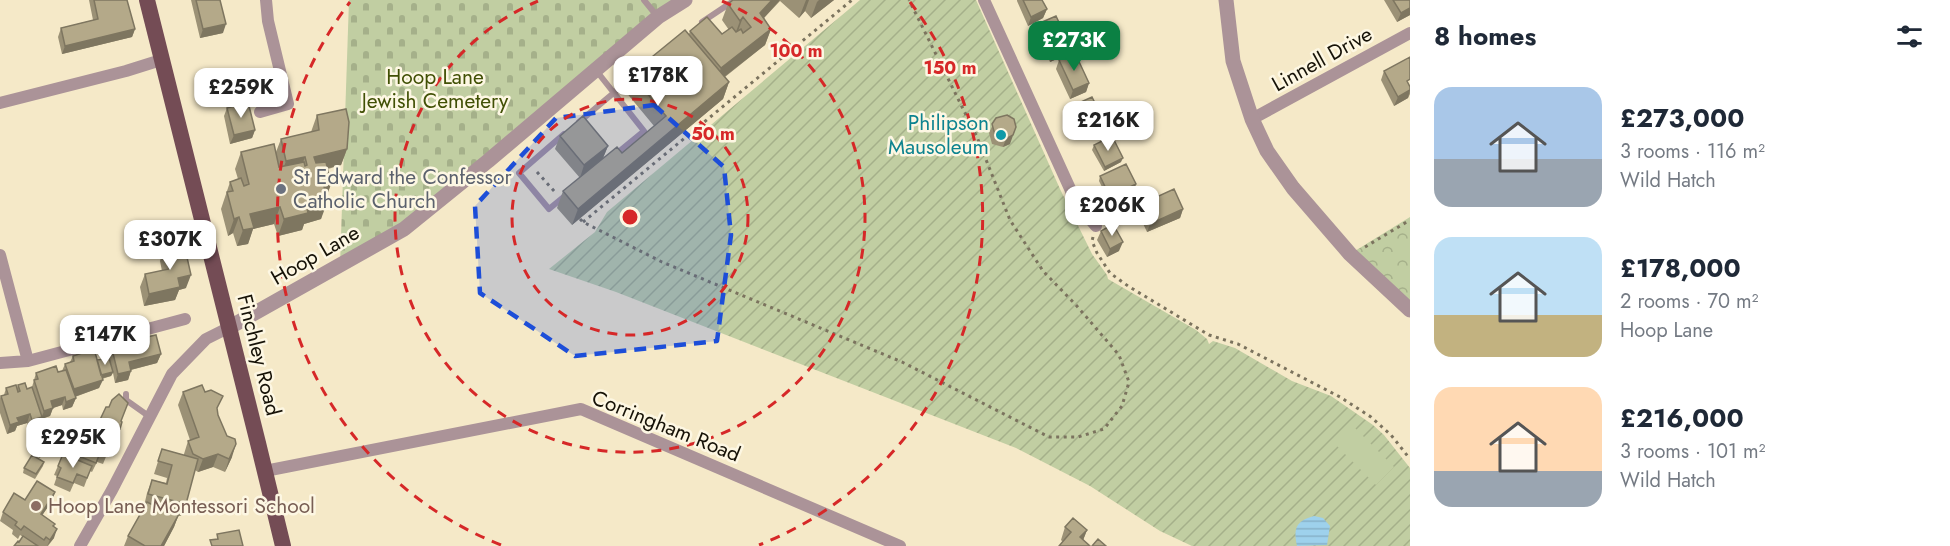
<!DOCTYPE html>
<meta charset="utf-8">
<style>
:root{--surface:#fff;--page:#f2f2f3;--text:#1f2937;--muted:#747a83;--accent:#0b8043}
body{margin:0;font-family:Jost,sans-serif;background:var(--page);color:var(--text);height:100vh;display:flex;flex-direction:column;font-size:22px;white-space:nowrap}
*{box-sizing:border-box;margin:0}
p{font-size:20px;color:var(--muted)}
.icon{flex:none;width:33px;height:33px;fill:none;stroke:currentColor;stroke-width:2;stroke-linecap:round;stroke-linejoin:round}
.map{position:relative;flex:1;overflow:hidden}
.sheet{display:flex;flex-direction:column;background:var(--surface);width:540px}
.sheet>*{flex:none}
.price{position:absolute;translate:-50% -51px;padding:0 14px;border-radius:12px;background:#fff;color:#222;font-size:20px;line-height:39px;filter:drop-shadow(0 2px 3px #0008)}
.price::after{content:'';position:absolute;left:50%;top:36px;width:18px;height:14px;margin-left:-9px;background:inherit;clip-path:polygon(0 0,100% 0,50% 100%)}
.price.on{background:var(--accent);color:#fff}
ul{padding:0;list-style:none}
li{display:flex;align-items:center;gap:18px;height:150px;padding:0 24px}
li span{display:grid;place-items:center;flex:none;width:168px;height:120px;border-radius:18px;color:#555}
li>.icon{margin-inline-start:auto}
span .icon{width:72px;height:72px;fill:#fffc;stroke-width:1}
li b{font-size:26px}
h2{display:flex;justify-content:space-between;align-items:center;height:72px;padding:0 24px;font-size:26px}
main{display:flex;flex:1;min-height:0}
.map>svg:first-child{display:block}
.cemetery{fill:url(#cemetery-stones)}
.park{fill:url(#park-crowns)}
.garden{fill:url(#garden-furrows)}
.pitch{fill:#c1cea2}
.water{fill:url(#water-rules)}
.lines{fill:none;stroke-linecap:round;stroke-linejoin:round}
.path{stroke:#7b735e;stroke-width:3;stroke-dasharray:3 4.5;stroke-linecap:butt}
.service{stroke:#ab9398;stroke-width:6}
.minor{stroke:#ab9398;stroke-width:12}
.tertiary{stroke:#ab9398;stroke-width:15}
.primary{stroke:#744c55;stroke-width:16}
.wall{fill:#9b9176}
.shaded-wall{fill:#7e7660}
.building{fill:#b4a989;stroke:#7e7660;stroke-width:1.5}
.marked{fill:#1d4ed8;fill-opacity:0.2;stroke:#1d4ed8;stroke-width:4.5;stroke-dasharray:12 8;stroke-linejoin:round}
.ring{fill:none;stroke:#d62828;stroke-width:3;stroke-dasharray:10 8}
.culture-dot{fill:#0f9aa8;stroke:#fdf7e3;stroke-width:2}
.worship-dot{fill:#6b7280;stroke:#fdf7e3;stroke-width:2}
.education-dot{fill:#8d6e63;stroke:#fdf7e3;stroke-width:2}
.labels{text-anchor:middle;stroke-width:5;stroke-linejoin:round;paint-order:stroke}
.street-label{font-size:21px;fill:#161207;stroke:#fdf7e3}
.park-label{font-size:21px;fill:#415005;stroke:#fdf7e3}
.culture-label{font-size:21px;fill:#0d838f;stroke:#fdf7e3;text-anchor:end}
.worship-label{font-size:21px;fill:#5b616d;stroke:#fdf7e3;text-anchor:start}
.education-label{font-size:21px;fill:#785e54;stroke:#fdf7e3;text-anchor:start}
.centre{fill:#d62828;stroke:#fdf7e3;stroke-width:3}
.ring-label{font-size:18px;text-anchor:middle;font-weight:bold;fill:#d62828;stroke:#fdf7e3;stroke-width:5;stroke-linejoin:round;paint-order:stroke}
</style>
<main>
<div class="map">
<svg width="1410" height="546" viewBox="0 0 1410 546">
<defs>
<pattern id="cemetery-stones" width="16" height="16" patternUnits="userSpaceOnUse" patternTransform="scale(1.5)"><rect width="16" height="16" fill="#c1cea2"/><path d="M2 7V4a2 2 0 0 1 4 0v3zM10 15v-3a2 2 0 0 1 4 0v3z" fill="#a5b08a"/></pattern>
<pattern id="park-crowns" width="20" height="18" patternUnits="userSpaceOnUse" patternTransform="scale(1.5)"><rect width="20" height="18" fill="#c1cea2"/><path d="M2 6a3 3 0 1 1 6 0M12 15a3 3 0 1 1 6 0" fill="none" stroke="#a5b08a"/></pattern>
<pattern id="garden-furrows" width="10" height="10" patternUnits="userSpaceOnUse" patternTransform="scale(1.5)"><rect width="10" height="10" fill="#c1cea2"/><path d="M-1 1l2-2M0 10L10 0M9 11l2-2" fill="none" stroke="#a5b08a"/></pattern>
<pattern id="water-rules" width="6" height="5" patternUnits="userSpaceOnUse" patternTransform="scale(1.5)"><rect width="6" height="5" fill="#9ed1ec"/><path d="M0 2.5h6" fill="none" stroke="#87b2c9"/></pattern>
</defs>
<rect width="100%" height="100%" fill="#f5e9c8"/>
<path class="cemetery" d="M349,0H685L488,161L340,266Z"/>
<path class="park" d="M1410,217V309L1350,254Z"/>
<path class="garden" d="M860,0H976L1060,189L1092,254L1107,275L1108,279L1196,330L1207,339L1209,344L1213,341L1235,348L1292,381L1331,396L1373,425L1384,435L1410,468V546H1192L1160,531L1090,486L1016,448L616,292L549,269L595,232L607,212Z"/>
<path class="pitch" d="M1354,427L1394,467L1376,485L1336,445Z"/>
<path class="water" d="M1314,516L1323,518L1330,526L1327,545L1297,546C1293,528 1296,521 1314,516Z"/>
<g class="lines">
<path class="path" d="M537,172L555,192
M580,219L583,222L662,262L902,362L1049,437H1078L1104,429L1122,406L1129,382L1119,355L1076,305L1043,271L1010,220L977,137L909,0
M583,222L852,0
M1093,237L1092,241L1097,253L1110,273L1128,286L1209,335L1238,344L1340,397L1371,417L1391,435L1410,459
M1365,247L1410,220"/>
<path class="service" d="M644,0L657,16
M702,22L735,0
M595,69L644,131L616,154
M579,122L635,75
M564,134L519,173L549,209L566,195
M126,394V400L150,417"/>
<path class="minor" d="M984,0L1077,204L1096,226
M0,103L126,71L161,60
M260,112L288,104L268,21L266,0
M1252,119L1410,33
M0,255L28,361
M0,363L28,361L185,319
M265,471L581,409L900,546
M80,546L112,490L172,374L206,339L230,327"/>
<path class="tertiary" d="M1226,0L1233,61L1252,119L1267,151L1293,188L1350,254L1410,310
M230,327L404,229L488,161L658,17L685,0"/>
<path class="primary" d="M147,0L258,443L283,546"/>
</g>
<path class="wall" d="M89,0H127L135,29L132,37L62,54L58,37L61,28L93,20Z
M191,0H220L223,33L200,38Z
M733,0H834L811,18L805,11L799,18L780,1L764,18L771,29L765,45L725,77L729,82L723,99L572,225L557,208L563,191L580,178L555,149L560,136L608,146L603,158L622,153L654,126L625,91L631,74L689,34L690,31L722,34L729,30L722,20L728,4Z
M1017,0H1042L1047,9L1043,18L1028,26L1017,1Z
M1384,0H1410V15L1397,22Z
M1040,23L1070,46L1066,55L1050,62L1037,32Z
M1059,60L1089,83L1086,92L1070,99L1056,69Z
M1384,71L1410,86V94L1408,98L1394,106L1381,80Z
M1074,105L1107,127L1105,132L1088,140L1073,110Z
M227,108L255,130L252,138L230,144L224,116Z
M317,115L347,149L341,165L328,169L331,184L326,197L321,219L304,224L302,230L278,236L274,224L253,229L248,244L237,246L233,233L228,236L221,209L230,182L238,179L235,169L241,152H276L281,139L311,132Z
M996,118L1010,144L1003,147L992,144L989,133Z
M1094,145L1121,162L1104,171L1092,150Z
M1100,176L1135,189L1109,201L1099,181Z
M1141,204L1183,209L1180,218L1147,232L1138,213Z
M1101,231L1119,251L1107,257L1097,240Z
M164,248L186,288L179,290L175,300L144,306L140,287L145,274L162,271L160,261Z
M111,345L161,354L157,363L131,370L128,380L115,383L113,373L111,376L102,379L99,388L75,397L76,398L72,407L63,410L62,405L53,408L50,416L41,419L38,426L29,429L27,423L17,426L15,431L7,434L0,413V398L1,396L4,395L6,388H17L18,385L27,389L32,387L36,373L58,372L62,371L65,364L70,362L73,356L97,360L109,358L108,354Z
M183,392H205L218,411V415L232,457L225,472L213,467L198,472L195,470L186,504L181,516H178L174,527L164,546H124L128,536L145,507L144,506L147,493L152,480L166,483L167,478L154,474L162,449L184,455V454L188,441L190,440L178,405Z
M121,422H122L117,438L115,437L113,440L95,433L98,424Z
M76,440L80,442H112L103,464L97,462L92,472L90,471L84,487L74,483L70,492L54,485L57,476L54,475L63,454L70,456Z
M45,448L40,458L33,455L35,450Z
M44,462L43,466L35,479L23,473L24,468Z
M55,492L52,501L42,515L54,527V538L48,546H14L19,542L23,537L20,535L18,539L12,534L13,530L0,521L3,512L25,500Z
M1065,527L1087,530L1083,540L1063,542L1061,540Z"/>
<path class="shaded-wall" d="M772,0H780L754,29L760,13Z
M806,0H809L805,11L799,18Z
M819,0H834L811,18L817,2Z
M1410,8V15L1397,22L1401,13Z
M1047,9L1043,18L1028,26L1031,17Z
M743,17L737,34L734,37L740,21Z
M226,24L223,33L200,38L203,29Z
M135,29L132,37L62,54L65,46Z
M771,29L765,45L715,84L721,68Z
M1070,46L1066,55L1050,62L1054,53Z
M729,82L723,99L572,225L578,209Z
M1089,83L1086,92L1070,99L1073,90Z
M1410,90L1408,98L1394,106L1398,97Z
M1016,127L1010,144L1003,147L1006,139Z
M1107,127L1105,132L1088,140L1089,136Z
M255,130L252,138L230,144L234,135Z
M608,146L603,158L580,178L584,165Z
M347,149L341,165L308,173L314,157Z
M305,157L299,173L280,178L286,161Z
M1123,158L1121,162L1104,171L1105,167Z
M331,184L325,201L324,186Z
M1136,184L1135,189L1109,201L1110,197Z
M327,203L321,219L304,224L302,230L278,236L284,219L307,208Z
M280,207L274,224L253,229L248,244L237,246L243,230L250,214Z
M1183,209L1180,218L1147,232L1150,224Z
M239,217L233,233L228,236L234,219Z
M1123,242L1119,251L1107,257L1110,249Z
M191,275L186,288L179,290L175,300L144,306L149,294L178,278Z
M161,354L157,363L126,371L129,362Z
M131,371L128,380L115,383L118,374Z
M113,372L111,376L99,379L101,375Z
M103,380L99,388L71,398L74,389Z
M65,397L62,405L53,408L50,416L41,419L44,411L51,401Z
M76,398L72,407L63,410L66,402Z
M30,414L27,423L17,426L15,431L7,434L10,425L17,418Z
M42,417L38,426L29,429L32,420Z
M236,444L232,457L225,472L229,459Z
M218,454L213,467L198,472L203,459Z
M55,492L52,501L37,523L41,514Z
M179,514L174,527L164,546H161Z
M57,529L54,538L47,546L50,540Z
M1087,530L1082,543L1080,537Z"/>
<path class="building" d="M94,0H127L135,29L65,46L61,28L98,19Z
M196,0H220L226,24L203,29Z
M733,0H772L760,13L771,29L721,68L690,31L707,17L722,34L732,27L736,32L741,29L743,33L751,27L743,17L740,21L728,4Z
M1023,0H1042L1047,9L1031,17Z
M1393,0H1410V8L1401,13Z
M1056,16L1070,46L1054,53L1040,23Z
M685,30L729,82L578,209L563,191L617,147L622,153L666,116L631,74Z
M1075,53L1089,83L1073,90L1059,60Z
M1410,57V79L1407,81L1410,87V90L1398,97L1384,71Z
M1092,97L1107,127L1089,136L1074,105Z
M248,102L255,130L234,135L227,108Z
M346,109L349,122L347,149L314,157L316,163L326,162L331,184L324,186L327,203L307,208L308,213L284,219L280,207L250,214L254,228L243,230L239,217L234,219L227,192L233,191L230,182L241,178L244,186L249,184L241,152L274,144L279,167L304,162L305,166L307,165L305,157L286,161L281,139L319,130L317,115Z
M1007,115L1014,119L1016,127L1013,135L1006,139L995,135L992,124L996,118Z
M583,116L608,146L584,165L560,136Z
M1112,136L1123,158L1105,167L1094,145Z
M1126,164L1136,184L1110,197L1100,176Z
M1174,189L1183,209L1150,224L1141,204Z
M1113,224L1123,242L1110,249L1101,231Z
M184,244L191,275L178,278L180,287L149,294L145,274L169,269L164,248Z
M156,335L161,354L129,362L131,371L118,374L111,345Z
M94,349L103,380L74,389L65,364L74,361L73,356Z
M109,358L113,372L101,375L97,360Z
M56,366L58,372L66,370L76,398L66,402L65,397L51,401L53,408L44,411L34,380L38,379L36,373Z
M25,383L27,389L32,387L42,417L32,420L30,414L17,418L19,422L10,425L1,396L8,394L6,388L16,385L18,392L20,391L18,385Z
M202,385L205,392L211,390L223,396L217,408L218,415L227,436L235,439L236,444L229,459L218,454L203,459L193,454L188,441L199,437L183,392Z
M119,394L128,403L121,421L122,422L120,429L118,428L117,431L98,424L106,407H109L112,400Z
M85,431L112,442L106,455L100,453L96,463L71,453L76,440L80,442Z
M38,445L45,448L42,453L35,450Z
M162,449L198,459L186,504L148,494L152,480L167,484L172,465L158,461Z
M63,454L92,466L87,478L77,474L73,483L57,477L61,468L58,466Z
M32,455L44,462L36,474L24,468Z
M37,481L55,492L41,514L55,524L53,526L57,529L50,540L46,537L44,540L24,526L21,530L15,525L17,522L3,512L14,493L25,500Z
M147,502L167,512L169,508L179,514L161,546H145L128,536Z
M1073,518L1087,530L1080,537L1090,546H1059L1071,532L1065,527Z
M239,530L243,546H212L210,540L218,539L217,534Z
M23,536L38,546H14L18,541L19,542Z
M1098,539L1106,546H1092Z"/>
<path class="marked" d="M654,105L724,167L731,235L717,341L575,356L480,293L475,206L556,118Z"/>
<g class="ring">
<circle cx="630" cy="217" r="118"/>
<path d="M722 1A235 235 0 1 1 538 1"/>
<path d="M501 545A353 353 0 0 1 350 2M910 2A353 353 0 0 1 759 545"/>
</g>
<circle class="culture-dot" cx="1001" cy="135" r="6"/>
<circle class="worship-dot" cx="281" cy="189" r="6"/>
<circle class="education-dot" cx="36" cy="506" r="6"/>
<g class="labels">
<g class="street-label">
<text transform="translate(1322 59) rotate(-29)" y="7">Linnell Drive</text>
<text transform="translate(315 255) rotate(-30)" y="7">Hoop Lane</text>
<text transform="translate(259 355) rotate(76)" y="7">Finchley Road</text>
<text transform="translate(666 426) rotate(22)" y="7">Corringham Road</text>
</g>
<g class="park-label">
<text x="435" y="84">Hoop Lane<tspan x="435" dy="24">Jewish Cemetery</tspan></text>
</g>
<g class="culture-label">
<text x="989" y="130">Philipson<tspan x="989" dy="24">Mausoleum</tspan></text>
</g>
<g class="worship-label">
<text x="293" y="184">St Edward the Confessor<tspan x="293" dy="24">Catholic Church</tspan></text>
</g>
<g class="education-label">
<text x="48" y="513">Hoop Lane Montessori School</text>
</g>
</g>
<circle cx="630" cy="217" r="9" class="centre"/>
<g class="ring-label">
<text x="796" y="57">100 m</text>
<text x="950" y="74">150 m</text>
<text x="713" y="140">50 m</text>
</g>
</svg>
<b class="price on" style="left:1074px;top:72px">£273K</b>
<b class="price" style="left:658px;top:107px">£178K</b>
<b class="price" style="left:241px;top:119px">£259K</b>
<b class="price" style="left:1108px;top:152px">£216K</b>
<b class="price" style="left:1112px;top:237px">£206K</b>
<b class="price" style="left:170px;top:271px">£307K</b>
<b class="price" style="left:105px;top:366px">£147K</b>
<b class="price" style="left:73px;top:469px">£295K</b>
</div>
<section class="sheet">
<h2>8 homes<svg class="icon" aria-label="filters" viewBox="0 0 24 24"><path d="M4 7h16M4 17h16"/><circle cx="9" cy="7" r="2"/><circle cx="15" cy="17" r="2"/></svg></h2>
<ul>
<li><span style="background:linear-gradient(#a9c7e8 60%,#9aa5b1 0)"><svg class="icon" aria-label="home" viewBox="0 0 24 24"><path d="M3 11l9-7 9 7M6 9v11h12V9"/></svg></span><div><b>£273,000</b><p>3 rooms · 116 m²</p><p>Wild Hatch</p></div></li>
<li><span style="background:linear-gradient(#bfe0f5 65%,#c2b280 0)"><svg class="icon" aria-label="home" viewBox="0 0 24 24"><path d="M3 11l9-7 9 7M6 9v11h12V9"/></svg></span><div><b>£178,000</b><p>2 rooms · 70 m²</p><p>Hoop Lane</p></div></li>
<li><span style="background:linear-gradient(#ffd9b3 70%,#9aa5b1 0)"><svg class="icon" aria-label="home" viewBox="0 0 24 24"><path d="M3 11l9-7 9 7M6 9v11h12V9"/></svg></span><div><b>£216,000</b><p>3 rooms · 101 m²</p><p>Wild Hatch</p></div></li>
</ul>
</section>
</main>
